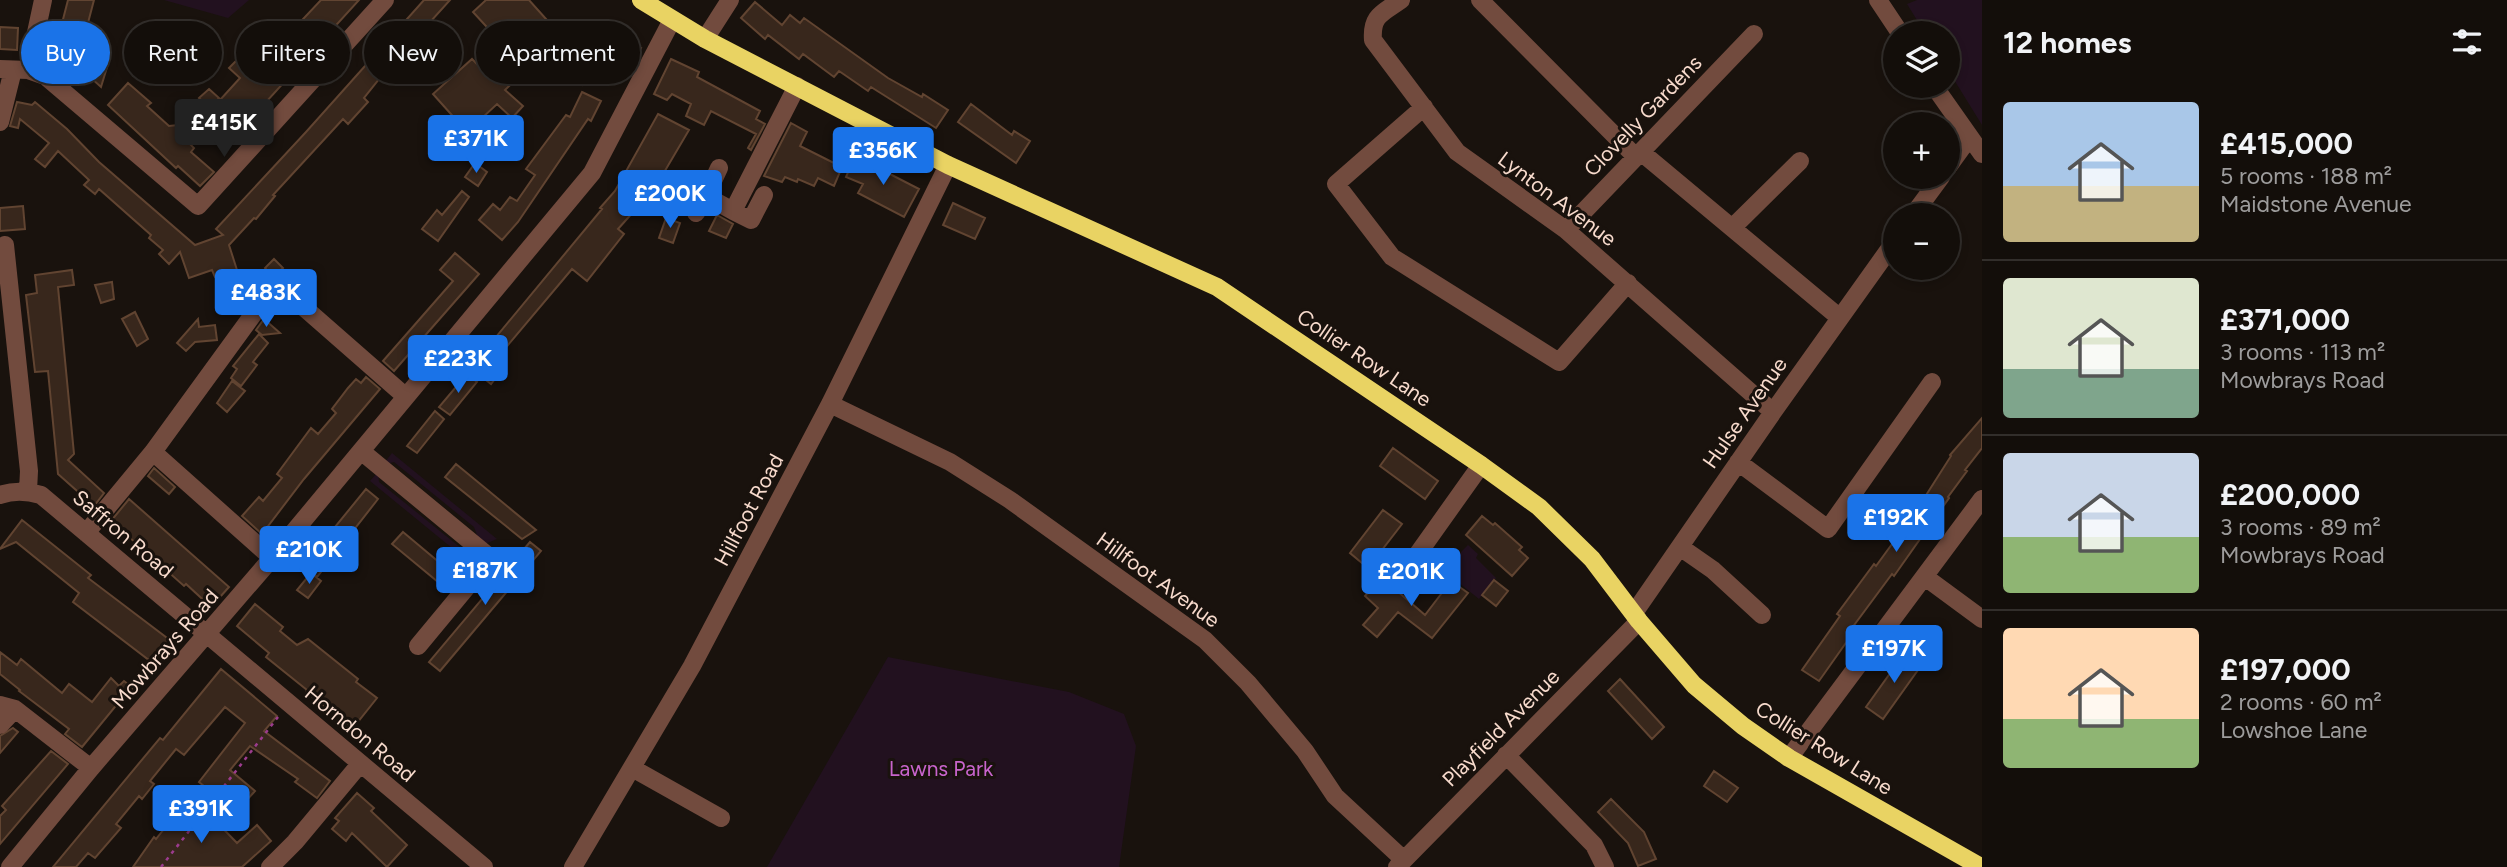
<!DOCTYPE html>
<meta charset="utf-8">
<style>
:root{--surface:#130e0a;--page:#201c18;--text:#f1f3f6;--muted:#9d9c9c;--line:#322e2b;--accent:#1a73e8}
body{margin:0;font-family:Figtree,sans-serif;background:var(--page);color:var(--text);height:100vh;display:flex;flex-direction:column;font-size:26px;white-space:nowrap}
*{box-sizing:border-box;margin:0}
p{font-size:23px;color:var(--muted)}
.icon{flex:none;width:38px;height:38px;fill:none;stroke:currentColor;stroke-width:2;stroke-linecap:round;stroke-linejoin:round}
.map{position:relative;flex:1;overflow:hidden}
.side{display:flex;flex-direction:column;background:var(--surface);width:525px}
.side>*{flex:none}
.top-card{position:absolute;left:21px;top:21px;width:665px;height:63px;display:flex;gap:14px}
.tools{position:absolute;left:1883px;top:21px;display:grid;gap:14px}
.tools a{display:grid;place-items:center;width:77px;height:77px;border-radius:50%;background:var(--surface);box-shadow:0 4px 10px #0003,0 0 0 2px var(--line);font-size:35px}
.price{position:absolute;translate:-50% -60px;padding:0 16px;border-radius:7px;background:var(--accent);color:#fff;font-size:23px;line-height:46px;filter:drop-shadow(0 2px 4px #0008)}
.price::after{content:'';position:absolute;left:50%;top:42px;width:21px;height:16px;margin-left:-10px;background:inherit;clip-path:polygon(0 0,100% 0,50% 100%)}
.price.selected{background:#222;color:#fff}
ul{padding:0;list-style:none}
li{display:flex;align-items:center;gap:21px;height:175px;padding:0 21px}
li+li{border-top:2px solid var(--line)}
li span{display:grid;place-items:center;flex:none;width:196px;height:140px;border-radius:7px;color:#555}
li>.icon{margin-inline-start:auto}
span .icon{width:84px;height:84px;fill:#fffc;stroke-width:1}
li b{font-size:30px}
h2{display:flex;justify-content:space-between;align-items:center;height:84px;padding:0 21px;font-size:30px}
.tag{padding:0 24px;border-radius:32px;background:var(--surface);box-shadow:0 4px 10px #0003,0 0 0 2px var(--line);font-size:24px;line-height:63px}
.tag.selected{background:var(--accent);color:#fff}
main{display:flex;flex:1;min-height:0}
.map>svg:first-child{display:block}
.green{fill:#22111f}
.building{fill:#38271c;stroke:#614431;stroke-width:2}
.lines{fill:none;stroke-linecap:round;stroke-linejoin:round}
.path{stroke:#9c3c8e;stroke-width:2.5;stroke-dasharray:3.5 5;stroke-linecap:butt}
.minor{stroke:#724b3e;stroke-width:18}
.major{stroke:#e9d363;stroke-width:18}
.labels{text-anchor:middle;stroke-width:6;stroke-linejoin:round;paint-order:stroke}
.street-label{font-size:21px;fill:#f8dbcd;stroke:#19120d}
.park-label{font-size:21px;fill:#c864cc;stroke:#19120d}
</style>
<main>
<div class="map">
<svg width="1982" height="867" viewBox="0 0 1982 867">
<rect width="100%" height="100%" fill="#19120d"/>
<path class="green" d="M164,0H249L228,18Z
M1917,0H1982V125L1948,70V33H1925L1907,4Z
M392,453L497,539L485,544L479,540L474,527L394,462L386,464L385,462Z
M378,472L379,482L461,548L470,546L477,554L474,566L370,481Z
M1468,545L1478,554L1476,558L1496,578L1479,599L1443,570Z
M888,657L1069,692L1124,714L1136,746L1119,867H767Z"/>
<path class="building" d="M68,0H94L79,57L108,64L101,87L79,67L75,81L66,79L51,66Z
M321,0H359L246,124L220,100L240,78L229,68L238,59L257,76L274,56L271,53Z
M424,0H450L384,73L364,98L368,102L348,124L343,119L273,195L275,196L256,219L254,218L229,245L237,270L215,277L212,270L189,278L180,252L169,264L159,254L163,250L149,238L151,235L99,189L95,194L84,185L89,180L58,151L45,167L35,159L49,143L20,119L18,128L10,126L17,102L32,105L35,102L67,129L99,162L195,245L223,235L216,229L306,132Z
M486,0H529L555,29L520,61L527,69L505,90L523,106L512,118L497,104L467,132L433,94L472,59L477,64L494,48L491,44L497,38L473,12Z
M755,2L782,25L790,15L800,23L804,18L888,78L922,97L923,94L948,110L936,128L871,87L868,91L839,71L834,77L803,54L799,59L768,35L765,39L741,18Z
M573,21L615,45L619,37L641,48L629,72L599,56L582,85L565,75L583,45L565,35Z
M0,27L18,28L17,50L0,49Z
M671,59L699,72L697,77L760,111L756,119L765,124L751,150L748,148L756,134L711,111L704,125L686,116L691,104L672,94L667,100L654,94Z
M128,83L151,103L147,106L169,126L178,125L187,133L183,137L194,148L191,152L214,172L200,186L178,166L176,168L108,105Z
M209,89L219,98L210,108L199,98Z
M582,92L601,101L591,121L588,119L518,222L502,240L479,220L493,204L500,210L510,197L517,201L535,175L526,169L566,115L570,117Z
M971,104L1012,135L1014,131L1030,141L1016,163L958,122Z
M658,114L689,130L646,203L643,201L618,229L624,234L587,281L572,269L497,358L486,349L602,209L600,208L615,191Z
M791,123L807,132L800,146L842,167L834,186L818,178L814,186L798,179L797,182L785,177L782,182L764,176Z
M855,156L919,189L904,217L858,193L863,184L846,177Z
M475,163L487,172L478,186L465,177Z
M462,191L469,197L438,241L422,229L437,210L442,215Z
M953,203L985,218L975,239L943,225Z
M23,206L25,229L0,231V208Z
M717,215L733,224L726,238L709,231Z
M666,218L680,223L673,243L659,238Z
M455,253L479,274L394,371L383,361L453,281L440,270Z
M274,259L283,268L279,272L270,274L265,268Z
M72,270L74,285L58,287L74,454L68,460L104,493L94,506L58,474L48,371L35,372L26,295L37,293L35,275Z
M112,282L114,299L101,303L95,285Z
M135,312L148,339L137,346L122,319Z
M198,319L199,327L215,325L217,340L195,342L186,351L177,343Z
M264,319L280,333L262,335L256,330Z
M259,334L268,343L253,362L257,365L241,386L231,378L237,369L233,366Z
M486,357L502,370L491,384L475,371Z
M467,374L477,382L450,415L439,407Z
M366,377L380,389L304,479L262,534L242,516L259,497L263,501L282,478L277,474L311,428L318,434L336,413L332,409L348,388L356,379L361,383Z
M232,381L245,391L227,412L217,403Z
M435,411L444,419L417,453L407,446Z
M1982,418V448L1965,470L1967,471L1948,497L1949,498L1894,576L1892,574L1852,628L1855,630L1819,681L1802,670L1840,616L1837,614L1874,564L1876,566L1916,511L1951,456L1950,455Z
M1393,448L1438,481L1425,499L1380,466Z
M456,464L490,492L536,530L522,539L445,477Z
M154,468L175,487L169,494L148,476Z
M366,489L378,499L317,577L304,565Z
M129,499L229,587L211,607L186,584L184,586L111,521Z
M1383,510L1402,524L1368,568L1350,553Z
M1482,516L1493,525L1495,523L1522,547L1519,550L1528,558L1512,576L1466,535Z
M22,520L91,575L88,578L175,644L158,667L73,602L79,593L16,542L0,549Z
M403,532L459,579L449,591L392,544Z
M530,542L541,551L440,671L429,662Z
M311,573L321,581L308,598L297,590Z
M1381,577L1425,615L1451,581L1468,593L1432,638L1398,612L1377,637L1363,625L1378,608L1365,596Z
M1494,580L1508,591L1496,606L1482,595Z
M255,604L283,627L280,631L297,645L308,639L358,679L356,682L377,698L353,728L306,692L307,690L266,657L269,653L237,626Z
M1906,651L1923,663L1883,719L1866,707Z
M0,652L17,665L21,659L62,693L69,684L92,702L111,678L119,686L124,681L133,688L124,698L123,697L82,747L65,734L69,729L19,691L20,690L0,674Z
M221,669L277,716L264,731L330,781L317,798L295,782L298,779L250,746L230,770L255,791L246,801L233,792L224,802L199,782L245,723L225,707L184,755L176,749L150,781L154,784L142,799L139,796L116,824L121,828L95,858L88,853L76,867H53L160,738L163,740Z
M1620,679L1664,727L1652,739L1608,691Z
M13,728L18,732L0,753V736Z
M51,751L68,764L0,844V816L6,810L2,806Z
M1714,771L1738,788L1727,802L1704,786Z
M357,793L374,808L371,811L407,845L387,867L352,833L346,841L332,829L339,821L335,818Z
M1611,799L1644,832L1656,859L1638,866L1628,843L1598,812Z
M185,810L198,821L207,812L237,843L257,825L271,841L242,867H133L154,837L156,839L172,819L176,821Z"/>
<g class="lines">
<path class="path" d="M161,867L278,717"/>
<path class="minor" d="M1401,0C1383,13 1371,15 1373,40L1457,152L1566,230L1773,412
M1480,0L1636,157
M1878,0L1900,33
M705,39L730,0
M0,69L28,70L45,76L198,206L385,0
M28,70L43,0
M1934,86L1982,154
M1424,107L1336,184L1392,257L1559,362L1628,283
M0,122L13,70
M1641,152L1840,318
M1948,167L1969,138
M719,168L706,196L733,211L797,86
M733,211L751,220L764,195
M696,213L706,196
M1913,215L1941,177
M1732,228L1800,161
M1566,230L1754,34
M5,245L29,471L28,491
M830,404L950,462L1010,500L1205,640L1248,683L1305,751L1335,796L1404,860
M361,451L487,555L476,576L418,646
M153,452L272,558
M1738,462L1828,529L1932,382
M0,495C14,490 27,491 41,495L484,867
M86,533L153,452L276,283L405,396
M1680,547L1713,570L1762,615
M1412,562L1481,465
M1925,577L1982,619
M1634,613L1773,412L1895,241
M0,705L15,709L91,768
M0,725L15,709
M1506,755L1594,845L1605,867
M1789,758L1982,499
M632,768L721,818
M10,867L91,768L272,558L592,173L672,20
M270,867L295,842L360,764
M573,867L692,666L830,404L948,165
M1397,867L1639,621"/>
<path class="major" d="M641,0L705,39L948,165L1217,287L1481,465L1539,507L1592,559L1639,621L1694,685L1743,726L1789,758L1981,867"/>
</g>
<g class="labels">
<g class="street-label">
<text transform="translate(1643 116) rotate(-46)" y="7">Clovelly Gardens</text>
<text transform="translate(1557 199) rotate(37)" y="7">Lynton Avenue</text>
<text transform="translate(1364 358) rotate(34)" y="7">Collier Row Lane</text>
<text transform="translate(1745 413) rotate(-55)" y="7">Hulse Avenue</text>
<text transform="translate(749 510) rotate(-62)" y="7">Hillfoot Road</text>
<text transform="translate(123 534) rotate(40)" y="7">Saffron Road</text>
<text transform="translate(1158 580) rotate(36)" y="7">Hillfoot Avenue</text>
<text transform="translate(165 649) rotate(-49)" y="7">Mowbrays Road</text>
<text transform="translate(1501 728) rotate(-45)" y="7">Playfield Avenue</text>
<text transform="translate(360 734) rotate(40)" y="7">Horndon Road</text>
<text transform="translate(1824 748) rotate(32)" y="7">Collier Row Lane</text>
</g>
<g class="park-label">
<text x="941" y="776">Lawns Park</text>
</g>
</g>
</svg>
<div class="tools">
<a><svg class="icon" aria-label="layers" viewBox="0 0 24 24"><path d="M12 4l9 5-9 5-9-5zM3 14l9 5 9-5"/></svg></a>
<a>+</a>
<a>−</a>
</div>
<b class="price selected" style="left:224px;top:159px">£415K</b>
<b class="price" style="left:476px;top:175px">£371K</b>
<b class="price" style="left:883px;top:187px">£356K</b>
<b class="price" style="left:670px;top:230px">£200K</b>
<b class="price" style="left:266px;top:329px">£483K</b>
<b class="price" style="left:458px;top:395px">£223K</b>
<b class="price" style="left:1896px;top:554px">£192K</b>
<b class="price" style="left:309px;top:586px">£210K</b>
<b class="price" style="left:485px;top:607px">£187K</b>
<b class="price" style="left:1411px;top:608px">£201K</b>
<b class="price" style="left:1894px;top:685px">£197K</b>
<b class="price" style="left:201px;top:845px">£391K</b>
<div class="top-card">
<a class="tag selected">Buy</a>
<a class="tag">Rent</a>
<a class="tag">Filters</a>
<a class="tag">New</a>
<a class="tag">Apartment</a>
</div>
</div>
<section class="side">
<h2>12 homes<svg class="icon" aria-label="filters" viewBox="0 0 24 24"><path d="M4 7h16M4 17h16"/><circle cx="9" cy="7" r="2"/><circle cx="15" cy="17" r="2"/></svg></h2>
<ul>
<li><span style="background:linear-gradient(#a9c7e8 60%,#c2b280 0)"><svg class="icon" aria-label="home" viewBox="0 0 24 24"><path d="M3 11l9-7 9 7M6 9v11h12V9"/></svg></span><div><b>£415,000</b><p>5 rooms · 188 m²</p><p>Maidstone Avenue</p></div></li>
<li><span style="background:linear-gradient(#dfe7d0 65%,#7fa58c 0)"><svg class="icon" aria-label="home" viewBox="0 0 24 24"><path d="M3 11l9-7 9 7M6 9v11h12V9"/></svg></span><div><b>£371,000</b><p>3 rooms · 113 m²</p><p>Mowbrays Road</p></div></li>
<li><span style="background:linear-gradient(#c9d6e8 60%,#8fb573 0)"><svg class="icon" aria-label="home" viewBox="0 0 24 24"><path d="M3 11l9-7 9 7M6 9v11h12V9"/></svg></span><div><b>£200,000</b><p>3 rooms · 89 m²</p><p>Mowbrays Road</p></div></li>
<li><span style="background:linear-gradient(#ffd9b3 65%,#8fb573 0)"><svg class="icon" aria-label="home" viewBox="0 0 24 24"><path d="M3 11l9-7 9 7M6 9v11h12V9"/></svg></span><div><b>£197,000</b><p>2 rooms · 60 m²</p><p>Lowshoe Lane</p></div></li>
</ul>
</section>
</main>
